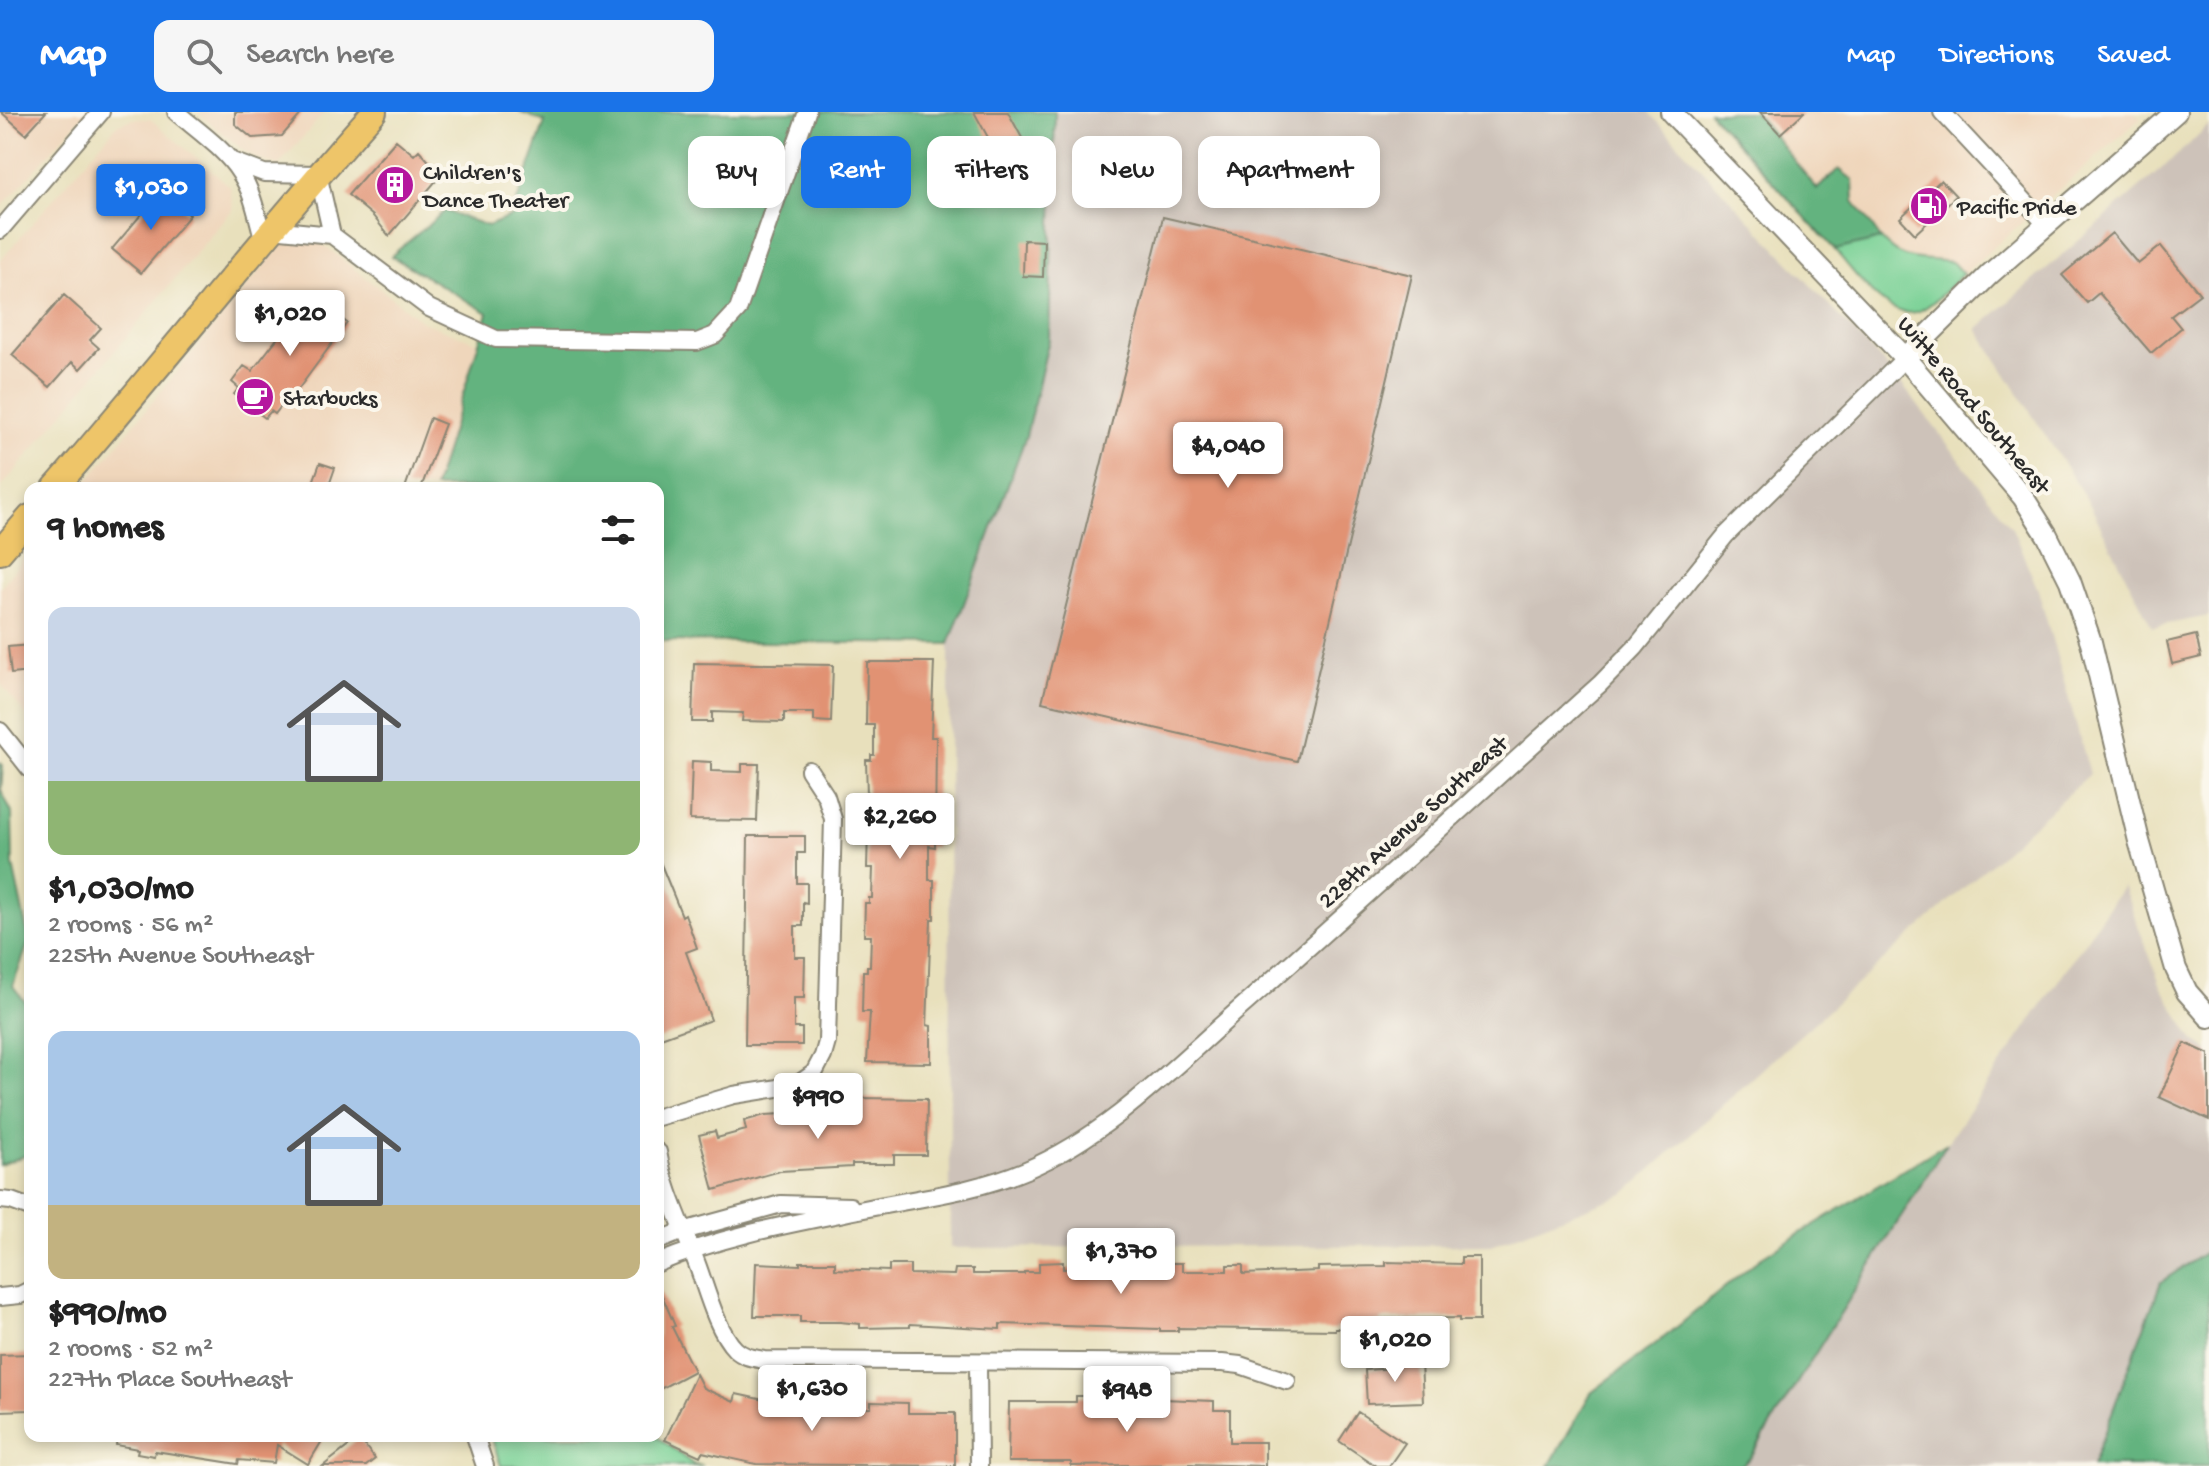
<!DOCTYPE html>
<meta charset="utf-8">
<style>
:root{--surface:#fff;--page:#f6f6f6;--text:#222;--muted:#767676;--accent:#1a73e8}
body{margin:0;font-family:"Gochi Hand",sans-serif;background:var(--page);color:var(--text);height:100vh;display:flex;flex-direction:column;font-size:30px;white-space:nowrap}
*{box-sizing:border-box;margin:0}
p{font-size:26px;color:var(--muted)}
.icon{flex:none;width:44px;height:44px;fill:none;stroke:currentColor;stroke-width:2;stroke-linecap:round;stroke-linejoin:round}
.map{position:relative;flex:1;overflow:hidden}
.drawer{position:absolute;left:24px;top:370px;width:640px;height:960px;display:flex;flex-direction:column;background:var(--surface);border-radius:16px;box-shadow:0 4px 12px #0003}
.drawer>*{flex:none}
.guide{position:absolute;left:688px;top:24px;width:760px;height:72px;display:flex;gap:16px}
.price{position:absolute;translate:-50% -68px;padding:0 18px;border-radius:8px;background:#fff;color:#222;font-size:26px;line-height:52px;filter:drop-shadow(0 2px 4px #0008)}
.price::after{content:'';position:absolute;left:50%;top:48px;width:24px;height:18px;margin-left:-12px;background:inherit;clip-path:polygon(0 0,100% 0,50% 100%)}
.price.current{background:var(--accent);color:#fff}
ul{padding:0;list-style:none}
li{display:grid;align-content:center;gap:16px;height:424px;padding:0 24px}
li span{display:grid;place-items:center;height:248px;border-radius:16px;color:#555}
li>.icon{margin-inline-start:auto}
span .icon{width:144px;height:144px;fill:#fffc;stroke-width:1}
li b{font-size:34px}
h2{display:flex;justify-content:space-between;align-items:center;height:96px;padding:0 24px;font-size:34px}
.pill{padding:0 28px;border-radius:16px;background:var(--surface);box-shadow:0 4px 12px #0003;font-size:28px;line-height:72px}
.pill.current{background:var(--accent);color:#fff}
header{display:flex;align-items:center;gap:48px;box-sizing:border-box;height:112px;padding:0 40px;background:var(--accent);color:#fff}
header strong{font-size:38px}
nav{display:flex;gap:44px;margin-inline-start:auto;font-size:28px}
.search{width:560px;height:72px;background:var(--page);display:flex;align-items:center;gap:20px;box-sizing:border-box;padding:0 28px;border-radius:16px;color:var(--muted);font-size:30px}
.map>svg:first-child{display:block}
.built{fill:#efd6bb}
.industrial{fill:#cdc2b9}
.green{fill:#7ad196;stroke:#527e60;stroke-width:2}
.forest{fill:#63b37f;stroke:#476f55;stroke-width:2}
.building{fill:#e19273}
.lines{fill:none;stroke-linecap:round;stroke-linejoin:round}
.minor-casing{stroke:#8a8674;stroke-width:20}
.tertiary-casing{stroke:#8a8674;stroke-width:24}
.primary-casing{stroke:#8a8674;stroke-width:28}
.minor{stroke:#fff;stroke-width:16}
.tertiary{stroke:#fff;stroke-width:20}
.primary{stroke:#eec569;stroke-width:24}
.labels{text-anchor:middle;stroke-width:8;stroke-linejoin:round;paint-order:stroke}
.poi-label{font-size:24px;fill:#2b2b2b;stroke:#fbf7ec;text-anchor:start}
.street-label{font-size:24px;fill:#2b2b2b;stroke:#fbf7ec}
</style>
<header>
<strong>Map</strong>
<div class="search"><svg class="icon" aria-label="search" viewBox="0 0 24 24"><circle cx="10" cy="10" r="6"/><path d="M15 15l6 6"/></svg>Search here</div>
<nav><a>Map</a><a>Directions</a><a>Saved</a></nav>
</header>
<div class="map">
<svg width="2209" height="1354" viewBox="0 0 2209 1354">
<rect width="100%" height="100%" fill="#fbf7ec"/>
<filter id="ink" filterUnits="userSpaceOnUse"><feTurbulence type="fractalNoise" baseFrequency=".0125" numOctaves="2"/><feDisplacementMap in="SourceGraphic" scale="16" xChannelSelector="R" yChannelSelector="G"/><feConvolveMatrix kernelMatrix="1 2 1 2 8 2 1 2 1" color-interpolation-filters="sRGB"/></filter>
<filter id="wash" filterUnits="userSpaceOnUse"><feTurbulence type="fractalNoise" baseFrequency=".006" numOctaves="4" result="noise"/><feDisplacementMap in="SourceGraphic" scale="32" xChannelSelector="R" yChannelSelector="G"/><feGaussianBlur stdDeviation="1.8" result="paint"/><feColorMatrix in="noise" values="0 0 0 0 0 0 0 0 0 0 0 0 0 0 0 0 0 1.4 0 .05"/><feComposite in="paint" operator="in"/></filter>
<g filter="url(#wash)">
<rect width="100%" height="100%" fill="#e8e0bc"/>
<path class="built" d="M0,0H86L0,97Z
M197,0H325L279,53L259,48L243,38Z
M1755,0H2133L2141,6L1963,162L1957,153L1916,148L1903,144L1889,135L1854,89L1817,77Z
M134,7H150L230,74L233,97L0,377V149L118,12Z
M303,117L423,210L478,231L434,376H82L288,124Z
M30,439V608L0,571V476Z"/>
<path class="industrial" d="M1055,0H1648L1893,261L2012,416L2038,478L2090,662L1624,1082L1491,1133L950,1136L949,532L1026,324L1049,227Z
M2209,13V504L2152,515L2089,391L1977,217L2174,46Z
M2123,774L2161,874L2194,929L2209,938V1138L2161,1170L2092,1354H1741L1750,1345L1947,1031Z"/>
<path class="green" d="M1881,127C1904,153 1922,145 1952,150L1963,162C1950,173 1934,193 1919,199C1888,211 1852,158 1835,138Z
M491,1324H656L694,1353L703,1354H501Z"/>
<path class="forest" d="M519,0H1055L1049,227L1026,324L949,532L658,529V376H434L488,201L391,144L445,99L488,114L512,104L545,10Z
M1709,0H1755L1817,77L1839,57L1853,68L1854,89L1881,127L1835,138Z
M0,651L3,653L1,678L12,701L13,753L29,829L13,874L30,896V1042L0,1053Z
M1947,1031L1750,1346L1741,1354H1549L1591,1281L1671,1220L1760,1146Z
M2209,1138V1354H2092L2161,1170Z"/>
<g id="blocks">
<path class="building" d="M1,0H46L26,22Z
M235,0H303L282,24L252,26L235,12Z
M974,0H1008L1027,35L1001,49Z
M1760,0H1804L1780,22Z
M396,28L414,43L419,38L441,63L389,124L373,104L348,83Z
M1941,68L1956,84L1915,122L1900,106Z
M161,79L190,103L141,161L112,137Z
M1163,105L1412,163L1297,649L1042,590Z
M2112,121L2138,152L2161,134L2200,182L2171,204L2181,216L2151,241L2099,181L2087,191L2062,163Z
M1024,128L1044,129L1043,165L1023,164Z
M64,183L101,216L90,228L99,236L80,257L72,250L50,275L12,243Z
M311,183L347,211L294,283L291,281L275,302L271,299L265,306L234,282L239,276L232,270L244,254L252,259Z
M430,306L445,312L421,376H405Z
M320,351L335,356L328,376H311Z
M2196,523L2201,545L2172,552L2167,530Z
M30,533V560L11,562L8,535Z
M867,550H934L931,625H936L935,735L929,734V768H934V807H931L927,913L931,914V951L867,950L870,900H862L863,859H867V854H870L871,824H864L865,791H869V786H872L873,756H867L868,718H872V713H875L876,683H867L866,648H871V643H874V613H866Z
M694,551L833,553L831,610L814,609V601H784V610L742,609L743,601L712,600V610H692Z
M692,649L711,650V659L742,660V652H759L757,709L690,708Z
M748,724H805V741H797V771H807V791L803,790V814H795V845H805L804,886H794V916H802V933H745Z
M658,745L682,804L685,802L697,836L686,840L711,908L658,927Z
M2185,931L2209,942V1008L2159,985Z
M859,986L927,987L926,1043H894V1052H852V1055L780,1059L714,1078L699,1023L715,1019L717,1026L746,1018L744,1009L765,1003L800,1001V1009L830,1008V998L859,996Z
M1461,1145H1479V1209H1459V1206L1380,1207V1210H1360V1216H1335V1218L1178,1216V1219H1160V1217L1000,1212V1217L910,1212V1215L860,1216V1212L840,1210H800V1204H754L756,1151L800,1153V1150H835V1157L889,1159V1153H910V1162L954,1163L955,1157H973V1162H1024V1160H1039V1151L1063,1150V1157L1160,1155V1151H1182V1159H1227V1153H1243V1162L1318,1159V1155L1386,1154V1150L1461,1152Z
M658,1174L675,1214L672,1215L694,1259L658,1278Z
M30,1242V1298L0,1299V1243Z
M1421,1250L1423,1290L1367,1292L1365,1258L1396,1256L1395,1251Z
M696,1262L703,1276L734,1290L736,1282L773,1290L771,1298L871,1296V1290L908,1291V1301H955V1354L756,1352L702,1340L700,1344L665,1328Z
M1076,1284H1094V1294L1162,1293V1287L1214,1289V1298H1230V1330H1265V1354L1190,1352L1071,1354V1350H1008L1009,1290H1076Z
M1358,1300L1405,1331L1389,1354H1376L1339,1329Z
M117,1324H325L308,1352L277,1333L274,1351L239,1348L238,1352L155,1339L154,1344L137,1341L138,1337L116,1333Z
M359,1326L375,1347L366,1354H323Z"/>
</g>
</g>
<g filter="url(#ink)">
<use href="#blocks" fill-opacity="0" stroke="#8a8674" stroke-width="2"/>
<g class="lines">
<g class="minor-casing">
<path id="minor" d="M176,0C197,18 225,37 240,61C253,80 257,104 263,126
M1942,0L2046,112
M232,49L264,61L318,62L332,123
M271,117L332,123
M0,118L101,0
M332,123L429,196L496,227L697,230L715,223L738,198L807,0
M0,619L30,657
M658,1005L734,983L797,973L814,961L823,944L827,930L833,707L826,684L809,658
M658,1040C665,1080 683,1114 697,1152C706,1176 717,1219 735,1237C743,1245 753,1246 764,1248L1222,1251L1240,1253L1287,1269
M0,1088L11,1089L30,1096
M658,1129L683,1119L781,1092L850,1094
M658,1151C727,1122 801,1110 874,1095C926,1085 976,1079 1026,1058C1111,1022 1177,951 1246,891C1365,786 1482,678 1600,572L1635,536L1726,423L1905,246
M0,1185L20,1183L30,1178
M978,1251L979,1354
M475,1324L485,1354"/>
</g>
<g class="tertiary-casing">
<path id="tertiary" d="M1671,0L1905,246L2023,385L2047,423L2070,469L2091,530L2139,729L2176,857L2187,880L2209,905
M1905,246L1990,162L2176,0"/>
</g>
<g class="primary-casing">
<path id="primary" d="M55,376C163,252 264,123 374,0
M0,440L30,405"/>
</g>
<use href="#minor" class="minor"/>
<use href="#tertiary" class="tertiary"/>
<use href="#primary" class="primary"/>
</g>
</g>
<defs>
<g id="building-disc" transform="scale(2)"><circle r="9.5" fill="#b5179e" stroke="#fbf7ec"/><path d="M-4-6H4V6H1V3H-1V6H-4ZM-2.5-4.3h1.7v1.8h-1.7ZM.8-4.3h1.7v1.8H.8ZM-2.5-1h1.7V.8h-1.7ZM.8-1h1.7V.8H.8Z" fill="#fff"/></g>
<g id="fuel-disc" transform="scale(2)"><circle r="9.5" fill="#b5179e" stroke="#fbf7ec"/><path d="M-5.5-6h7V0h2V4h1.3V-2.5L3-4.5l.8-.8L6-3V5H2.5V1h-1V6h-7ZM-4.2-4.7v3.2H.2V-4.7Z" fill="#fff"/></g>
<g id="cafe-disc" transform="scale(2)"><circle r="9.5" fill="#b5179e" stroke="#fbf7ec"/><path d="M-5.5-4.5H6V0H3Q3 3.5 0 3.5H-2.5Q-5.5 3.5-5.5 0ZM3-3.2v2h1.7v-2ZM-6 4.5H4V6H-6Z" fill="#fff"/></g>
</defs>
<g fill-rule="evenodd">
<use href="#building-disc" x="395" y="73"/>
<use href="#fuel-disc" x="1929" y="94"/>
<use href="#cafe-disc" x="255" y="285"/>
</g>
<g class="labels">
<g class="poi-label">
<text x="423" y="67">Children's<tspan x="423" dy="28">Dance Theater</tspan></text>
<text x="1957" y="102">Pacific Pride</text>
<text x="283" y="293">Starbucks</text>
</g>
<g class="street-label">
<text transform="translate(1975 292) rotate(50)" y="8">Witte Road Southeast</text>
<text transform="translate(1412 709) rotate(-42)" y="8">228th Avenue Southeast</text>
</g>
</g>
</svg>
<b class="price current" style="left:151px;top:120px">$1,030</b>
<b class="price" style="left:290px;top:246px">$1,020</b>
<b class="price" style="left:1228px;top:378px">$4,040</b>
<b class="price" style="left:900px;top:749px">$2,260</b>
<b class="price" style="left:818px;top:1029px">$990</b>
<b class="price" style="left:1121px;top:1184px">$1,370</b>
<b class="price" style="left:1395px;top:1272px">$1,020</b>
<b class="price" style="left:812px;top:1321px">$1,630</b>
<b class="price" style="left:1127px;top:1322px">$948</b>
<div class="guide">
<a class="pill">Buy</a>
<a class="pill current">Rent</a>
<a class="pill">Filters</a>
<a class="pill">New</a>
<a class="pill">Apartment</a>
</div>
<section class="drawer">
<h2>9 homes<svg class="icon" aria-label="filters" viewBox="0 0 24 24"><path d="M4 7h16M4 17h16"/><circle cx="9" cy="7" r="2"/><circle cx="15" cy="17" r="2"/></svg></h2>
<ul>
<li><span style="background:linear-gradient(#c9d6e8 70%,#8fb573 0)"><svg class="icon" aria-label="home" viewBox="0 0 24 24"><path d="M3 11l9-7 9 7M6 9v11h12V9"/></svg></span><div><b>$1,030/mo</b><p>2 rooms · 56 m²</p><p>225th Avenue Southeast</p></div></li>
<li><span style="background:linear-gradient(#a9c7e8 70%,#c2b280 0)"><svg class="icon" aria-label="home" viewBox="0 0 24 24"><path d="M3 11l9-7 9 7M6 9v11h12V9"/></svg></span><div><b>$990/mo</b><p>2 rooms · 52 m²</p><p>227th Place Southeast</p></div></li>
</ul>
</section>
</div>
